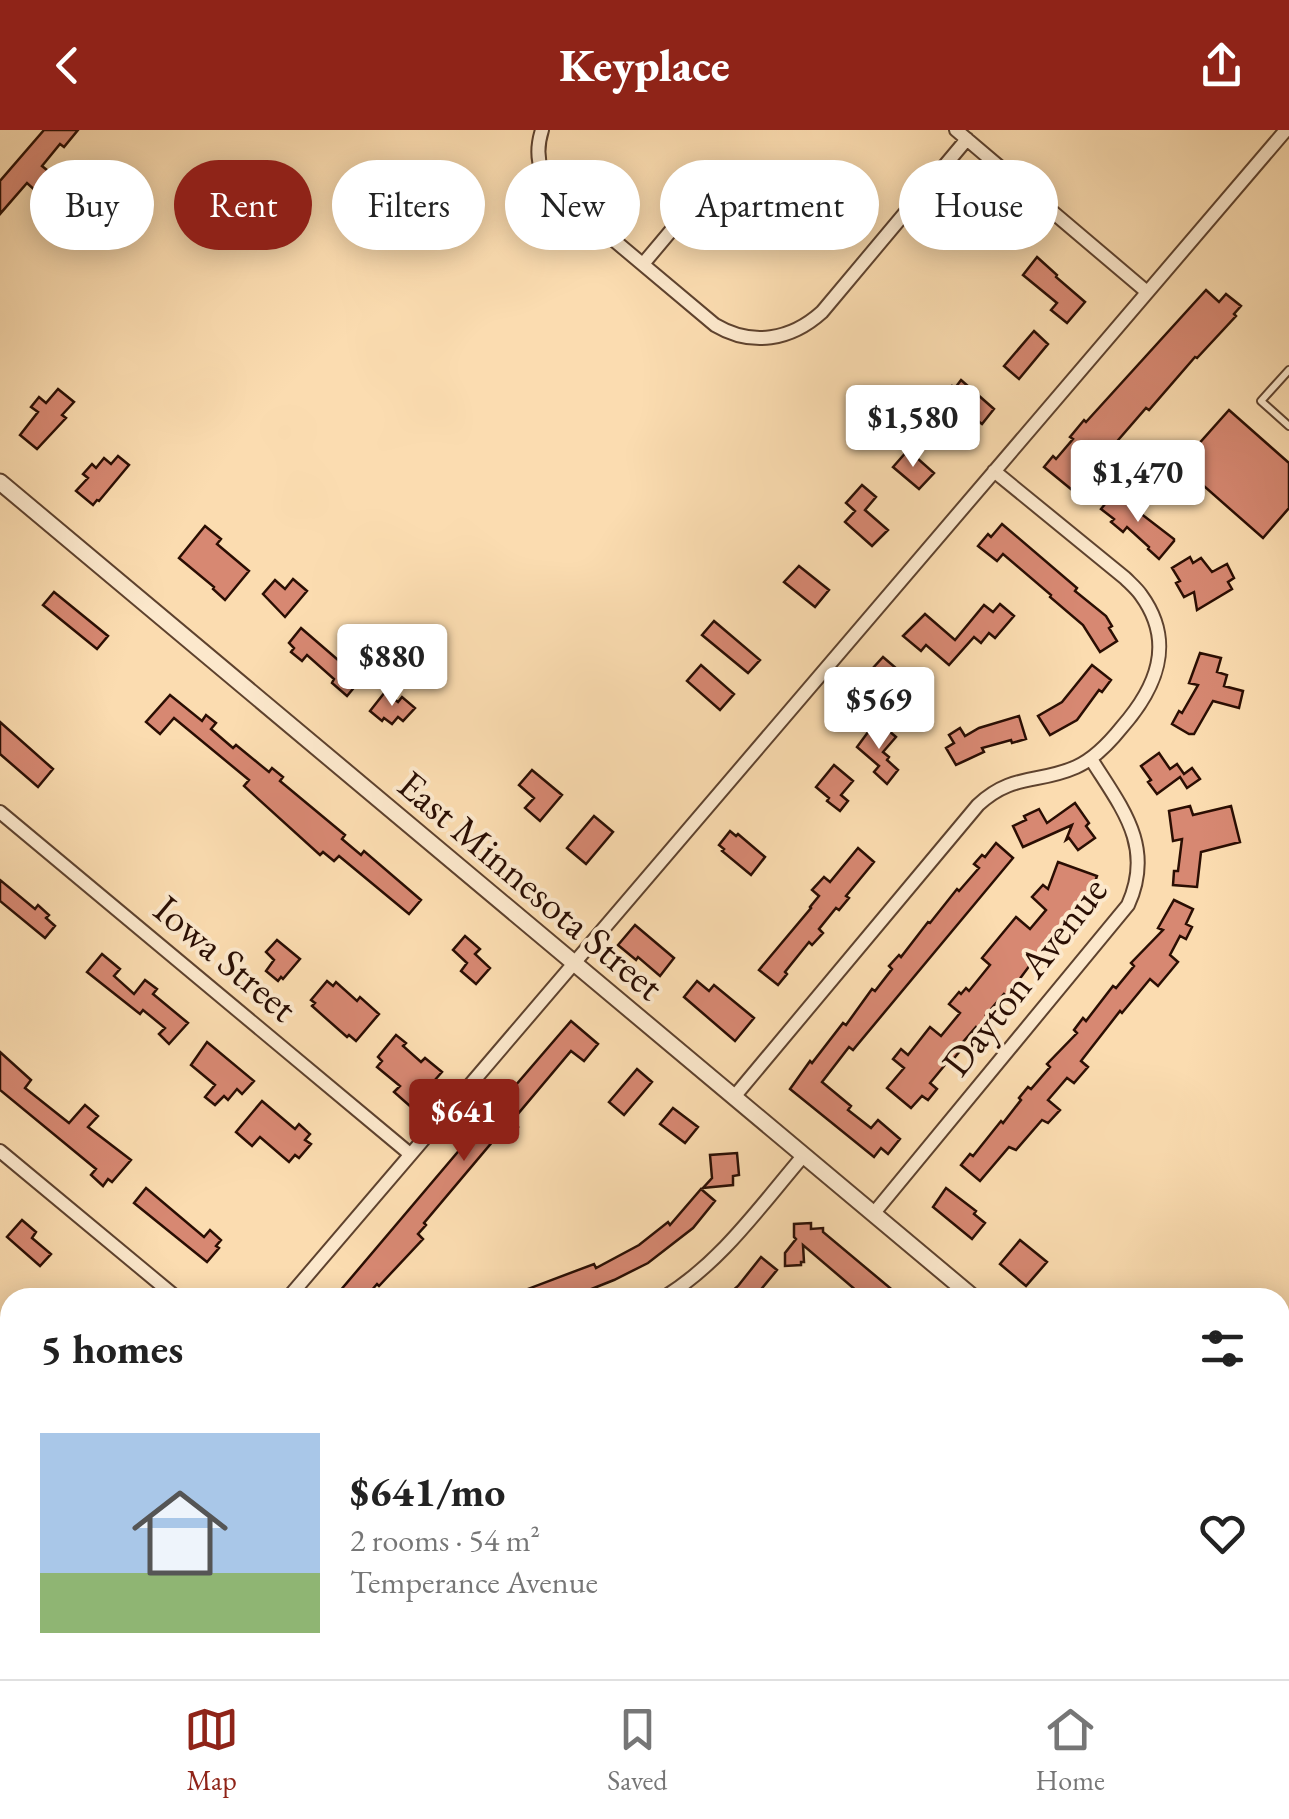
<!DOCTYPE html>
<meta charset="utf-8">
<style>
:root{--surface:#fff;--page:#f6f6f6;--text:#222;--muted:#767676;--line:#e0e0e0;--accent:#8f2418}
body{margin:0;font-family:"EB Garamond",serif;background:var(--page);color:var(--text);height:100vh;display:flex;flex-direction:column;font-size:38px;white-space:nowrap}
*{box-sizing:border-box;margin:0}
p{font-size:32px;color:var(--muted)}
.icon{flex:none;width:55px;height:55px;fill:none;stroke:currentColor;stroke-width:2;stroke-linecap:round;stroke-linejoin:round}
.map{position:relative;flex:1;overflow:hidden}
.details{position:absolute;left:0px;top:1158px;width:1290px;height:392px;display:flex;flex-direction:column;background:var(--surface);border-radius:30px 30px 0 0;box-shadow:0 5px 25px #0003}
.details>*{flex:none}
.top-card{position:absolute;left:30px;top:30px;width:1230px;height:90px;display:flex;gap:20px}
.price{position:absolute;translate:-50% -85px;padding:0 22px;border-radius:10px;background:#fff;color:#222;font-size:32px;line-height:65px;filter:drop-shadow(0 2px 5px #0008)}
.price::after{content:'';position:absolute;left:50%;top:60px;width:30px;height:22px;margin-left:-15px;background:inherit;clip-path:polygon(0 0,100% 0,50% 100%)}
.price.on{background:var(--accent);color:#fff}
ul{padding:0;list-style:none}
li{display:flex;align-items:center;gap:30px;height:250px;padding:0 40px}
li span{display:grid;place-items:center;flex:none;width:280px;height:200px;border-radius:0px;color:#555}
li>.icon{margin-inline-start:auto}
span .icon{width:120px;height:120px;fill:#fffc;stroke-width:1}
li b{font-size:42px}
h2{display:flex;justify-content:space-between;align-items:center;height:120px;padding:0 40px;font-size:42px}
.tag{padding:0 35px;border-radius:45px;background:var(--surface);box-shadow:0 5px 25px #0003;font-size:35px;line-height:90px}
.tag.on{background:var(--accent);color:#fff}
header{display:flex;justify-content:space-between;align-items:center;height:130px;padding:0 40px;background:var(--accent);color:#fff;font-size:45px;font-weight:800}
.dock{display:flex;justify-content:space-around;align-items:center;height:140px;border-top:2px solid var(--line);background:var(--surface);font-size:28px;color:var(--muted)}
.dock a{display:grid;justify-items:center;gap:5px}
.dock .on{color:var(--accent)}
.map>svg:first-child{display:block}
.building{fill:#d78872;stroke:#2a0e03;stroke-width:2.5}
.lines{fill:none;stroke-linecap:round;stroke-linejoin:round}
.service-casing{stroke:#5e422e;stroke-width:10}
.minor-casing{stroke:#5e422e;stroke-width:16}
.tertiary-casing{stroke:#5e422e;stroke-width:19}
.service{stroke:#fce8cc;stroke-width:6}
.minor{stroke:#fce8cc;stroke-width:12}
.tertiary{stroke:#fce8cc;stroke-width:15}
.labels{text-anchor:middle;stroke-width:8;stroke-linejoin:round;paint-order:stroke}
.street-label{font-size:40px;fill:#2a0e03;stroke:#fce8cc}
</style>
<header><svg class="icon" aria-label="back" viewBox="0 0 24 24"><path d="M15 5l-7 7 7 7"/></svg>Keyplace<svg class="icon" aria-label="share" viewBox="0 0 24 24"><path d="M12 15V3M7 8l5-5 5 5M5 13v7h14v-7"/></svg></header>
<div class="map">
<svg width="1289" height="1549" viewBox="0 0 1289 1549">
<rect width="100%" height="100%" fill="#fbdcb0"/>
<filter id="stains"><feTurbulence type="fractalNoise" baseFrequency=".002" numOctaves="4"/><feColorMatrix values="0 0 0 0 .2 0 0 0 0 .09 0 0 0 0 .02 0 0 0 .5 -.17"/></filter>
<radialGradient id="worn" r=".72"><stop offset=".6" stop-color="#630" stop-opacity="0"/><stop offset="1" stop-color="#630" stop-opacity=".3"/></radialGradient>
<path class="building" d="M44,0H78L64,17L60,14L42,36L53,45L38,63L27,53L0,84V51Z
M1037,127L1057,145L1056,147L1085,172L1067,193L1051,180L1057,173L1023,145Z
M1206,160L1219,172L1226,164L1241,176L1234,184L1236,186L1197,228L1195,227L1149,280L1146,278L1113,316L1118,320L1107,334L1105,332L1077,364L1044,337L1053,326L1056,329L1073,309L1070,307L1084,290L1086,292Z
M1034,201L1048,214L1019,249L1004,236Z
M961,250L994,279L982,294L944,265L952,256L955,258Z
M58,259L74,272L62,285L66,288L37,319L20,305L38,282L31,277L39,267L46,273Z
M1229,280L1289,333V378L1263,408L1180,335Z
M908,320L934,343L919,359L893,337Z
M118,326L129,335L99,371L97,370L93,375L76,361L88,348L83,344L92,334L96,338L104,328L111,334Z
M862,355L876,367L865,380L888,400L872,416L845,392L855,381L846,373Z
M1114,363L1174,409V411L1159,429L1148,419L1149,417L1127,397L1123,402L1111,392L1114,389L1101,379Z
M1002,394L1077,458L1075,461L1106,486L1112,496L1109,498L1117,511L1100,522L1083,495L1050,467L1051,465L1003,424L997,431L978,416L988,404L991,407Z
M205,396L221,409L217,414L249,441L225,470L213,459L214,457L179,428Z
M1190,427L1193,433L1201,428L1212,442L1227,434L1234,448L1228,452L1232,459L1197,480L1194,462L1184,467L1176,453L1180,451L1172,438Z
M799,436L829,460L815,477L784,452Z
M293,449L307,461L285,487L263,464L275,450L285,459Z
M54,462L108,506L97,519L43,475Z
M1000,474L1014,486L995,508L989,503L981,513L974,507L949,535L926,515L921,521L903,506L925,484L955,510L984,475L993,482Z
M714,491L760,530L748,543L702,505Z
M301,498L345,536L358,522L360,523L363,519L377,530L347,566L332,553L334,549L307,525L302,531L291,522L294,518L289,513Z
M1200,523L1221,528L1217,542L1227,545L1224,556L1243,561L1239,578L1213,571L1194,604H1189L1172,594L1179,581L1182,583L1198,555L1189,553Z
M883,527L911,551L901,562L892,554L882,566L866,552L876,541L873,538Z
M701,535L734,564L720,580L687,551Z
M1092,535L1111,550L1102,562L1099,560L1077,590L1050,605L1038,586L1062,572Z
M385,562L398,572L402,567L415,578L403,591L398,587L392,594L384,588L382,591L370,581Z
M170,565L202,591L206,585L216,593L211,599L233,618L236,615L269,642L272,638L283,647L280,651L345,705L342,709L361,725L364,721L421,770L409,784L339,726L334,731L323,722L320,725L244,656L249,650L174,588L160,604L146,592Z
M1019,586L1026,609L1012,613L1011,610L982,618L984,622L956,635L946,618L954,613L949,605L960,598L965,606L979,598Z
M0,592L53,639L38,657L0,624Z
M882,595L896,607L883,622L889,627L887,630L898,640L887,654L874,642L879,636L857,617L871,598L876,602Z
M1159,623L1170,639L1177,634L1184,644L1192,638L1200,649L1187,658L1180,647L1157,664L1148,652L1151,650L1141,636Z
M834,635L853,651L841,665L848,671L840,681L827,671L829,668L816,657Z
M532,640L562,665L540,691L525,678L534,668L519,655Z
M1075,673L1089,693L1086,696L1095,708L1078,720L1069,708L1066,710L1072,695L1023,717L1013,696L1026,690L1024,686L1039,679L1047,693Z
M1190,676L1193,685L1231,676L1240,712L1201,722L1197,757L1173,755L1174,741H1178L1182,709L1173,711L1169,681Z
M594,686L613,702L586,734L567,718Z
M730,701L736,706L738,704L765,727L751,745L722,721L724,719L719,715Z
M996,713L1013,728L853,920L849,917L822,952L851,976L848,980L871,998L878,990L900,1009L888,1024L881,1018L874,1027L790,959L810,931L812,933L843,893L846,895L872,859L875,861L892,839L889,836L899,825L901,827L928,792L930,793L957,759L959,761L979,738L974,734L982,725L985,727Z
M858,718L874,732L846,766L849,768L839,780L836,778L819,799L823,803L812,815L809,812L785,842L787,844L778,855L759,840L811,778L810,777L819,766L812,760L824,747L830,752Z
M1058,732L1097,746L1093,758L1090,757L1084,772L1041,817L1045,821L1035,832L1033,831L1007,866L1004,864L986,885L989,887L979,899L976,897L957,919L960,921L951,932L949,930L930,953L937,959L928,970L922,966L911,978L887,958L904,938L893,929L901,919L908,925L930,897L941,906L960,883L949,874L959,862L961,864L966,858L969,861L990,835L982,828L1016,787L1030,799L1046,780L1032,767L1043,755L1048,759Z
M0,750L35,779L38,775L49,785L46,788L55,796L45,808L0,771Z
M1174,770L1193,779L1186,794L1192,797L1186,809L1180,806L1170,825L1178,832L1158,856L1150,849L1122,883L1120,881L1081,931L1088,937L1074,953L1067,948L1048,970L1060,980L1048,993L1042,990L1016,1020L1009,1017L980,1051L961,1035L970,1024L973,1026L1001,991L1003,993L1021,970L1019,968L1028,957L1031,959L1050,937L1047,934L1077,903L1074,900L1083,888L1086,891L1113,856L1116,858L1134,836L1131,833L1163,800L1158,798Z
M635,795L674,828L660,846L638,827L636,830L618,815Z
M465,806L480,819L475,824L490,838L476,854L461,841L467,833L453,820Z
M277,810L300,829L283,849L281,847L278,851L266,841L274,830L266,822Z
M102,824L120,839L114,846L134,864L145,850L157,859L153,864L188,893L169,914L159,904L165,898L143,880L140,884L87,842Z
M327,851L333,856L336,852L357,871L360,867L379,884L356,911L349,905L347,907L312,876L315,873L311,870Z
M697,851L709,861L714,855L754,888L735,911L684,867Z
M571,891L598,914L584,931L571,921L512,991L518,997L508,1009L501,1004L494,1010L424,1093L426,1095L418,1104L423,1109L379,1156L377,1154L365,1168H334L484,991L480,988L491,974L496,978Z
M396,905L406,913L403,916L421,932L425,928L442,942L411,977L394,962L400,956L377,937L382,931L378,927Z
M207,912L254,951L242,964L237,959L228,970L224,966L215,975L205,967L215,955L191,935Z
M0,922L31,950L25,958L69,993L85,975L98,986L88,997L131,1030L112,1052L108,1049L103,1056L91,1045L96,1039L0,960Z
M637,939L652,952L624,985L609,972Z
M262,971L295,999L299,994L310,1004L305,1010L311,1014L299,1028L295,1025L289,1032L260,1007L252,1016L236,1002Z
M673,978L698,997L685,1013L660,994Z
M737,1023L739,1045L733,1046V1055L703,1058L712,1048L710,1025Z
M146,1058L204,1107L210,1100L221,1110L216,1116L219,1118L207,1132L134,1073Z
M946,1058L976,1081L974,1084L985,1093L972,1109L933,1077Z
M701,1059L715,1071L693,1098L648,1133L614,1150L569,1168H504L594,1134L596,1138L639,1115L668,1092L670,1095Z
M22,1090L36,1102L32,1108L51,1124L40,1136L7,1107Z
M811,1093V1099L823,1098V1102L902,1168H865L803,1115L804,1132H801V1135L785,1136V1123L796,1109L794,1107V1094Z
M1020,1110L1047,1132L1026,1156L1000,1134Z
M761,1127L777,1140L754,1168H724L738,1156Z"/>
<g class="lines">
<g class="service-casing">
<path id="service" d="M1289,240L1261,271L1289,296"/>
</g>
<g class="minor-casing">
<path id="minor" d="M542,0C535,22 538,42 553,59L715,195C752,217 791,210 822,182L967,9
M956,0L1147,162
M643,134L701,65
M0,682L410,1024
M734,967L978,675C1012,643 1038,654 1076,637C1094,629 1110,612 1122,597C1156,558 1176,513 1141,465C1137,459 1131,454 1125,448L994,341
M0,1021L177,1168
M874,1083L1128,775C1155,716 1121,677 1091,629
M288,1168L1286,0
M663,1168C721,1133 761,1075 804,1025
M0,1505L10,1493
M1280,1519L1289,1509
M837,1540L838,1541
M215,1549L221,1540
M452,1549L460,1540
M1255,1549L1262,1540"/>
</g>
<g class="tertiary-casing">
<path id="tertiary" d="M0,352L974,1168
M1280,1425L1289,1432"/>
</g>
<use href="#service" class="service"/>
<use href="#minor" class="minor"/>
<use href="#tertiary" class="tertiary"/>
</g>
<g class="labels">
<g class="street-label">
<text transform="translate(531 755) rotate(40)" y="14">East Minnesota Street</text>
<text transform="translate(226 828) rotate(40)" y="14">Iowa Street</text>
<text transform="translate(1024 846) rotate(-52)" y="14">Dayton Avenue</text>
</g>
</g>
<rect width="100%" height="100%" filter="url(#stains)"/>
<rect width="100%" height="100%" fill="url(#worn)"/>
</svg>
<b class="price" style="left:913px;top:340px">$1,580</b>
<b class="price" style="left:1138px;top:395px">$1,470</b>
<b class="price" style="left:392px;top:579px">$880</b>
<b class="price" style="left:879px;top:622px">$569</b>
<b class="price on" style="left:464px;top:1034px">$641</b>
<div class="top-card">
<a class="tag">Buy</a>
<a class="tag on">Rent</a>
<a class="tag">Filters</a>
<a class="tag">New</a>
<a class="tag">Apartment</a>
<a class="tag">House</a>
</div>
<section class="details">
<h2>5 homes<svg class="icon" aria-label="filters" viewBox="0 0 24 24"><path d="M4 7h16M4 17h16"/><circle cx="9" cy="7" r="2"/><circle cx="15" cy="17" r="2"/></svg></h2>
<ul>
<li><span style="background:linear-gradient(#a9c7e8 70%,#8fb573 0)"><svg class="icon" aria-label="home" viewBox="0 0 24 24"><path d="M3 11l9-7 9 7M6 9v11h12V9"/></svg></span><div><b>$641/mo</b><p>2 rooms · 54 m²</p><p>Temperance Avenue</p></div><svg class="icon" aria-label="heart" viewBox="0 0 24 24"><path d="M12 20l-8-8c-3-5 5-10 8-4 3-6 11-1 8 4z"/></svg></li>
</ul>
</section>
</div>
<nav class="dock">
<a class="on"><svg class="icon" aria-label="map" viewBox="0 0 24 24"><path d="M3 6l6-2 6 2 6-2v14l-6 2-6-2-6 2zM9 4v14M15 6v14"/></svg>Map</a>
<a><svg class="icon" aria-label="saved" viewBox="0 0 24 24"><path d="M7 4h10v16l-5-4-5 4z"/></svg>Saved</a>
<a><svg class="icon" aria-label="home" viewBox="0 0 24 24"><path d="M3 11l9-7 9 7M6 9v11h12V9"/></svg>Home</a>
</nav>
